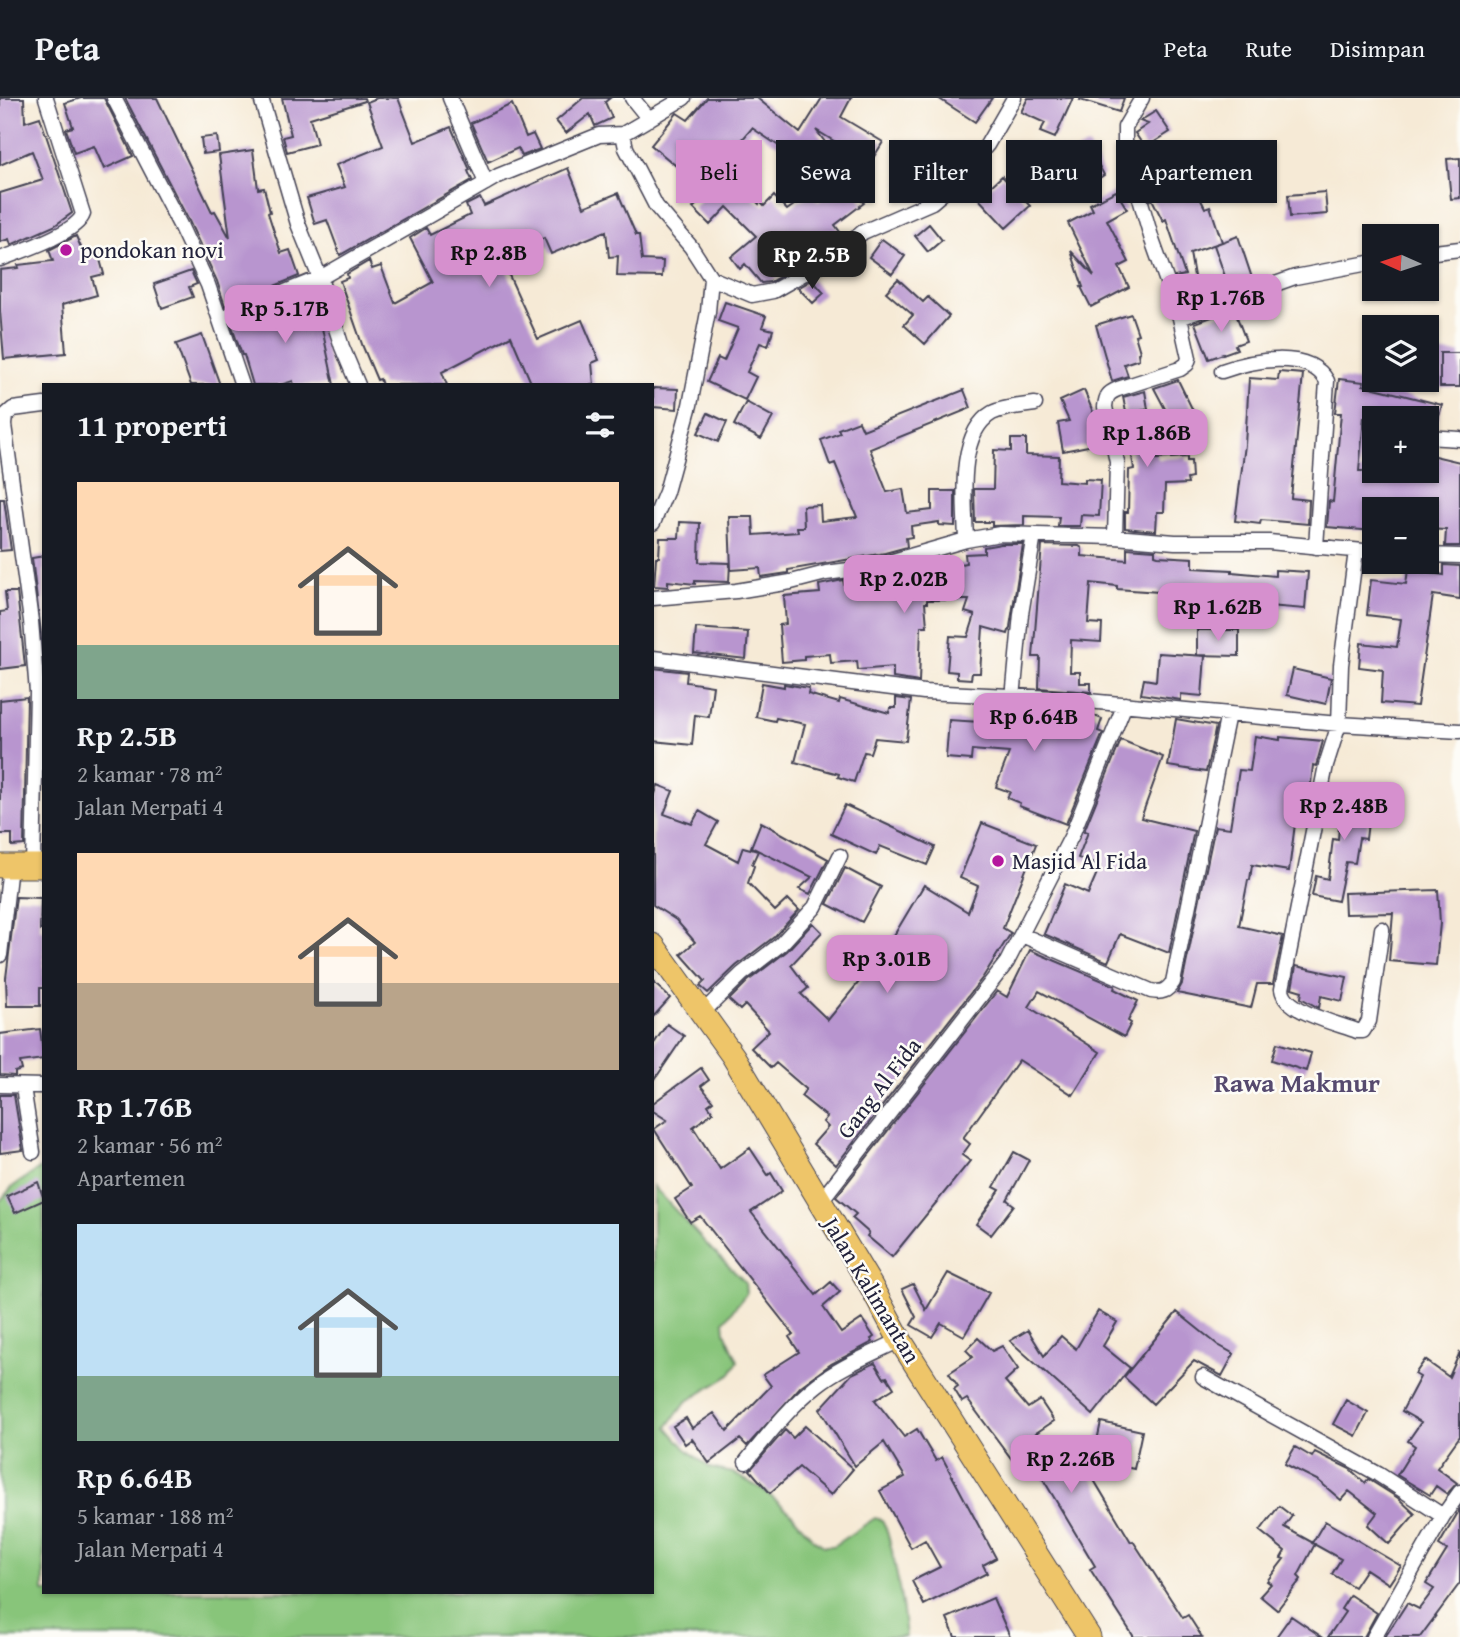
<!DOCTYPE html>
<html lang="id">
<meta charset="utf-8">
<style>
:root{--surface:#171b24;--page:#242831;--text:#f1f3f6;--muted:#9ea1a6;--line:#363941;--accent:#d690ce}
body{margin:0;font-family:"Gentium Book Plus",serif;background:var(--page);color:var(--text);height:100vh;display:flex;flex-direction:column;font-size:26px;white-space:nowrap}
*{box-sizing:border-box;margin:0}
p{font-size:23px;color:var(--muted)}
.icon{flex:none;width:38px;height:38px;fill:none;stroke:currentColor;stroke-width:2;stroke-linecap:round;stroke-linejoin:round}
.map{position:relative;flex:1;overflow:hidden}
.panel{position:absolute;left:42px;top:285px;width:612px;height:1211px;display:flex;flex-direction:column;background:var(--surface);border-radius:0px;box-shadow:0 2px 5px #0004}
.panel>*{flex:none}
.guide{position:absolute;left:676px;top:42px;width:665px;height:63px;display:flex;gap:14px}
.needle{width:46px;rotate:273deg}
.tools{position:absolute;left:1362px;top:126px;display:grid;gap:14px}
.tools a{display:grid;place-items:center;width:77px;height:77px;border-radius:0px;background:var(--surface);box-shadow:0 2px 5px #0004;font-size:35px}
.price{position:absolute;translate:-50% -60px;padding:0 16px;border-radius:14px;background:var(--accent);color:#111;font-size:23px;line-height:46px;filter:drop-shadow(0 2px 4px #0008)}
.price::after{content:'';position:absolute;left:50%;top:42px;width:21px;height:16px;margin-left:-10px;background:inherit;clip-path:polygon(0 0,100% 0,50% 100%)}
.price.selected{background:#222;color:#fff}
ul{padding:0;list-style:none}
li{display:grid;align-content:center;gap:14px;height:371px;padding:0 35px}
li span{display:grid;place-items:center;height:217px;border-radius:0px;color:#555}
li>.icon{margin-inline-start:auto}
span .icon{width:126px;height:126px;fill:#fffc;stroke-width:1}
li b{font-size:30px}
h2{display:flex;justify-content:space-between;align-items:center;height:84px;padding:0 35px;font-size:30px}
.tag{padding:0 24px;border-radius:0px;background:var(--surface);box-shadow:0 2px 5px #0004;font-size:24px;line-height:63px}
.tag.selected{background:var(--accent);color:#111}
header{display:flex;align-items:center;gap:42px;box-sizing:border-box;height:98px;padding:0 35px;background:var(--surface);border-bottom:2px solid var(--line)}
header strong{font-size:33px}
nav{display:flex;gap:38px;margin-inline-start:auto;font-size:24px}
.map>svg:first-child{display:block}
.green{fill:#88c57a;stroke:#55745a;stroke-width:2}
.building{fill:#b895cf}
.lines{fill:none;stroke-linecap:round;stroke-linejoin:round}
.minor-casing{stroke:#424052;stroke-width:17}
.primary-casing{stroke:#424052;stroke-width:25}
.minor{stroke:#fff;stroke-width:14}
.primary{stroke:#eec569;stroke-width:23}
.poi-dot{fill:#b5179e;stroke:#fdfcf7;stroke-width:2.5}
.labels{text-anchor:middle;stroke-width:5;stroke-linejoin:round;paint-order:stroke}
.poi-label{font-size:23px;fill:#22223b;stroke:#fdfcf7;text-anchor:start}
.street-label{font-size:23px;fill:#22223b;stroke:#fdfcf7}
.quarter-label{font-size:26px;font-weight:bold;fill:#564a6f;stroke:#fdfcf7}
</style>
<header>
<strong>Peta</strong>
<nav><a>Peta</a><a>Rute</a><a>Disimpan</a></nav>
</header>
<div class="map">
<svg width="1460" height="1539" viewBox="0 0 1460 1539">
<rect width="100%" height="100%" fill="#fdfcf7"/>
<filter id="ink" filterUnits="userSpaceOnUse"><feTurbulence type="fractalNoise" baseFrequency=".0143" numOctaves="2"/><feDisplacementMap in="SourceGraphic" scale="14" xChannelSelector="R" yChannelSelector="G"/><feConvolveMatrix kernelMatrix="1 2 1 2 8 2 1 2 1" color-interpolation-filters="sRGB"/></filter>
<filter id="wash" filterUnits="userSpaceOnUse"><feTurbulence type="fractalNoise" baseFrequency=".00686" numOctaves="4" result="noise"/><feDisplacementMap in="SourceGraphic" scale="28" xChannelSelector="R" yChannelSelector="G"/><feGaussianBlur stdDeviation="1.57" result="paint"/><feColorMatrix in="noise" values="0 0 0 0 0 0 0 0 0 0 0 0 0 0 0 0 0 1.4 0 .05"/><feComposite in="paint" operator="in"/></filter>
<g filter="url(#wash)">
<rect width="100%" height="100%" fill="#f6ead6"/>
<path class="green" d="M44,1068V1494H653V1088L712,1152L745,1184L746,1196L724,1223L725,1234L738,1263L730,1277L686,1304L667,1329L685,1350L710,1370L733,1375L762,1391L790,1414L813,1441L824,1448H833L875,1420L882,1422C892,1437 904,1517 906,1539H0V1103L12,1089Z"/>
<g id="blocks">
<path class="building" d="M0,0H24L25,24L40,19L72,115L54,128L11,147L9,141L0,144V95L43,82L32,53L0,67Z
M81,0H104L133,58L104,71L94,48L74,55L66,31L73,29L65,5Z
M125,0H157L212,114L215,113L230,140L219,57L253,52L258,91L264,90L270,114L268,115L281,155L290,152L299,178L225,208L217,183L189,123Z
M282,0H364L365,3L310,20L317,46L287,54L283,39L291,37Z
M377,0H398L415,44L451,29L470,72L468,73L472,82L340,157L327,122L315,126L307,100L345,89L336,67L383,48L367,4Z
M583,0H610L605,4L612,20L595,28L590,16L566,35L556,23Z
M707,0H757L800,35L822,0H851L841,19L883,44L870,65L816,32L825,44L812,64L794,51L791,56L752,30L730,56L722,68L759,106L760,104L764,108L774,98L787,112L811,95L818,104L851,77L865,97L860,101L864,105L835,127L843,138L828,151L770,184L761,185L745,166L740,171L731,159L756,138L727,109L710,127L693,110L701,102L686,92L693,82L651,47L677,15L688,22Z
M938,0H992L975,24Z
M1028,0H1073L1055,40L1040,34L1045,25L1021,14Z
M1081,0H1124L1119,14L1080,2Z
M512,6L526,39L533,36L540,51L522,58L518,50L488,64L471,25Z
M1156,13L1170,34L1145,50L1135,35L1148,26L1140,23Z
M217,38L219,54L203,56L201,40Z
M1203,46L1214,65L1190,80L1205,110L1210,108L1222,144L1190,155L1196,190L1180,193L1175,179L1185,177L1166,121L1163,123L1152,101L1150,102L1144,80L1191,56L1190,54Z
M1088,47L1104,77L1083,91L1080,86L1055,99L1041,70Z
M1460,60V100L1451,101L1447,61Z
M568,70L584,109L618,95L636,137H639L642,162L663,163L662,179L617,178L618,158L609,159L606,133L551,156L544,140L504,157L511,171L507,173L538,241L582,222L599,262L592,265L594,287H532L511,238L442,274L447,287H382L380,281L377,282L363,249L340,183L348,180L347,176L369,163L372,171L381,168L395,205L433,184L410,140L426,130L430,137L470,117L466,107L480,100L484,108Z
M1002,78L1030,108L1006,130L978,100Z
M1116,93L1127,111L1107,122L1129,164L1119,169L1129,189L1091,209L1081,189H1083L1071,153L1094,178L1068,125L1093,112L1090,106Z
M1325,94L1327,116L1290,119L1288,97Z
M929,126L942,142L928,154L915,138Z
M76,138L86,161L99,158L104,176L92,179L97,197L62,207L66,255L4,261L0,213V172L19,170L18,167L53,163L49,152Z
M1238,138L1252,180L1227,184L1214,147Z
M882,141L905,158L892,176L869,159Z
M191,173L197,186L189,189L193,199L162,210L154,186Z
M898,181L923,204L928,199L949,218L925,246L904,227L913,217L886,194Z
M812,182L824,195L813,205L798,190Z
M306,196L307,199L311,198L322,230L334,287H294L293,283L280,287H253L244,257H242L231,226Z
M725,204L766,218L762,229L773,232L768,248L760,245L747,274L756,279L745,302L707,284L718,260L724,263L738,230L718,223Z
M1234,211L1246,243L1235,247L1237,251L1209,261L1195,225Z
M1131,216L1138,236L1135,237L1140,254L1138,255L1139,261L1124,266L1128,278L1112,283L1096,227Z
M202,237L220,287H191L176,246Z
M1440,255H1460V289H1440Z
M1279,274L1303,276L1291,400L1309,402L1308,426L1261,422L1260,426L1235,423L1245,347L1249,280L1278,282Z
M1339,281L1364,284L1363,287L1442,307L1436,330L1426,329V320L1364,319L1359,373H1426V356L1460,364V448H1445L1446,432L1426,431V411H1374V433L1327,429L1329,403L1333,404L1341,315H1335Z
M1178,282L1202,331L1181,341L1154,290Z
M653,290L678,291L677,311L653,309Z
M964,292L971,310L870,351L887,394L903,391L907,415L932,412V393H955V428L939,427V424L911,428L912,439L906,440L907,449L885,455L788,472V475L761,479L760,470L731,472L729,419H753L754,437L798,434L797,429H804L803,408L820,407L821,423L857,419L835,365L830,367L821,342L840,335L838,331L859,323L863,332Z
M1084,292L1095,319L1097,318L1103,345L1063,353L1058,325L1069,323L1060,303Z
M1145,293L1148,311L1141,313L1149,347L1154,346L1157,361L1187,359V363H1191L1192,380L1187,381L1188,386L1165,387L1164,414H1157L1156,433L1125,430V414H1128L1129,372L1134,371L1129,340L1122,341L1117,321L1127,319L1123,299Z
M746,304L773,319L761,341L734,327Z
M708,315L727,324L718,344L698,335Z
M1011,341H1026V357L1059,358L1058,383L1085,385V381L1101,382L1099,418L1081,417L1080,428H1058L1059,419L1024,418V427L992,428V424H975L974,391H993L994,352L1011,353Z
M0,401H4L11,452L0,453Z
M680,424L700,425L699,464L730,465L729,484L695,483V486L668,483V489L654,488L656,459H659L660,440H679Z
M1001,446H1023L1010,529L1008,536L983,529L980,575H972L971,581L957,580V574L947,573L950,538L968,539L975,517L965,514L969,502H927V505H925L927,528H921L919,584L893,580V569L858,572L857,563L831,565L830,556L804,558V562L782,564L779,527L786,526L784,498L820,495L819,487L843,482L845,491L874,488L873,482L966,465L965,456L984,455V449Z
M1042,447L1079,448L1082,450V458L1127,462V450L1155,452V457L1158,458L1193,460V470L1232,472V474L1275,478V472L1308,474L1305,511L1230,505V508L1194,506L1195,501L1159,498V494L1117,491V488L1091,485L1088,525L1102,526L1101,544L1071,542L1070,574H1080V585H1091V594L1039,590L1040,559H1033Z
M44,458V560L32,460Z
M1444,467L1460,468V501L1433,497L1417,608L1381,605L1383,572L1359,569L1361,545L1397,549L1401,521L1367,517L1371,482L1406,486L1408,472L1444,477Z
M5,494H17L25,568L0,571V514L7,513Z
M696,530L748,534L746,561L694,555Z
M1197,532H1239V558L1197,557Z
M1158,555L1205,558L1202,598L1181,596V602L1141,596L1144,581L1156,583Z
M653,570L687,574L686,584L713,588L709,619L695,617L692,647L653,643Z
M1293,571L1331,580L1326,606L1287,597Z
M762,585L784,589V586L809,590L808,596L839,605L840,601L889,615L890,610H896V600L911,602L906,643L875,640L870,655L864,654L854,684L838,679L839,676L795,664L805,626L776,620L775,623L756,619Z
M27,599L24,747L12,748V736H0V602Z
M981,609L1021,613V609H1031L1090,613V616L1102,621L1098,633L1103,635L1066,726L1019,708L1020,705L1007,700L1010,694L996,689L1009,655L972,652L971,662L946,660L949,622L980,624Z
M1176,621L1216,628L1206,674L1168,668Z
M1255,638L1280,642V639L1323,643L1316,668L1313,667L1309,703L1298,702L1289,773L1252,767L1250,782H1248L1239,828L1283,838L1273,886H1257L1251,910L1177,895L1182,886L1215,728L1230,730L1239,672L1250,673Z
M1121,642L1163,659L1141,720L1194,733L1169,855L1120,836L1108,864L1044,836L1065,786L1088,796L1100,768L1078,760L1088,734L1084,733Z
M658,687L673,693L664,716L692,726L699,713L718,724L706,746L738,763L743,749L758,753L752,766L754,768L748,785L775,813L788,801L799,812L774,839L736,868L708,895L700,888L705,883L681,856L695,844L676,822L653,807V702Z
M1336,692L1368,695L1365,723L1368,724L1366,741L1359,740L1355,765L1346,764L1338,803L1312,798L1316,778L1328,781L1333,741L1338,742L1340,714L1334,713Z
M845,707L935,749L927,767L880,748L876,757L831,736Z
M761,724L828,761L810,796L799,791L812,779L751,749Z
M982,725L1036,746L1003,830L1011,835L983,879L836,1067L813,1046L828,1029L823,1024L827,1019L801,998L806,991L776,965L771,970L751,950L769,933L745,907L740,912L729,902L748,883L787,853L813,825L822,834L791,867L808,890L801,896L828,922L863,879L846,862L860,848L875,864L895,840L893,839L924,787L968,814L978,788L960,780Z
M845,770L881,789L862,824L827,806Z
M1438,792L1440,825L1436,867L1389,863L1393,815L1345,816L1344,795Z
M16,799L41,800L40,832H44V890H40V908H7L6,880Z
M1030,852L1115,888L1114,891L1138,903L1128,923L1131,925L1124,939L1039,893L1029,909L1100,954L1073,997L1019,962L963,1040L970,1046L962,1057L970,1063L892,1159L867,1138L869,1135L852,1120L856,1116L836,1099L997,893L1007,899Z
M1296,868L1347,879L1342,903L1321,898L1319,910L1301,900L1302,893L1292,890Z
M653,884L670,900L653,919Z
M667,926L684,938L653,984V947Z
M40,931L44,961L20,964L22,972L15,974V978L0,977V936Z
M1277,945L1311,955L1306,973L1272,962Z
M701,970L709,982L701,988L713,1003L708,1007L713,1014L693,1029L720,1071L750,1050L768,1077L771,1075L782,1093L751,1114L816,1197L831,1184L840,1194L823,1209L841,1235L862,1221L874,1239L871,1241L873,1244L831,1266L801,1288L747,1348L740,1341L709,1365L692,1341L685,1346L673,1328L686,1320L692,1330L714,1315L727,1333L771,1288L763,1277L799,1254L789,1239L793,1236L700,1118L690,1124L675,1101L692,1090L654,1031L667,1022L653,1013V1005Z
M0,997H14L23,1052L0,1055Z
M1014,1054L1029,1062L1007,1102L1014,1107L991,1137L976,1126L1000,1092L994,1089Z
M38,1084L44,1102L15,1115L7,1098Z
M948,1175L989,1195L964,1238L941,1225L932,1239L911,1227L916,1219L902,1191L913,1186L926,1212Z
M1098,1213L1117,1224L1103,1248L1130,1270L1093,1317L1010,1243L1028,1232L1044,1258L1061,1238L1076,1251Z
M1177,1214L1218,1247L1234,1256L1222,1278L1194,1263L1153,1306L1124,1279Z
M978,1240L992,1253L1002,1248L1018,1271L1005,1283L1028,1310L1040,1302L1054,1323L1036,1335L1054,1359L1073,1347L1131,1444L1133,1443L1183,1520L1188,1517L1202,1539H1134L1090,1471L1095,1468L1034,1366L1022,1375L967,1301L962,1304L954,1291L958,1288L949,1275L973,1259L966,1252Z
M1460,1254V1338L1437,1370L1457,1385L1447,1396L1436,1388L1430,1397L1397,1377L1415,1348L1408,1343L1421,1324L1402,1313L1420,1279L1415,1276L1425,1262L1449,1279Z
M875,1265L884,1280L887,1279L894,1290L875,1302L904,1339L917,1331L936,1363L942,1359L996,1460L983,1467L987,1475L924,1507L912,1483L940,1469L925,1442L911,1450L880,1393L905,1379L884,1344L855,1368L820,1311L852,1276Z
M1346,1302L1368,1315L1356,1338L1333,1326Z
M1101,1324L1142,1333L1134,1371L1093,1362Z
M805,1328L853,1371L831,1397L799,1369L770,1395L750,1372L785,1332L793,1340Z
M1295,1349L1312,1359L1315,1354L1350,1371L1365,1385L1368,1381L1398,1400L1415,1416L1389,1446L1368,1427L1377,1415L1349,1393L1341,1402L1319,1383L1285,1366Z
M1279,1408L1292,1418L1284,1429L1315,1446L1298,1478L1301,1481L1277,1512L1260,1498L1271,1486L1267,1483L1284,1461L1281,1460L1285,1453L1260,1433Z
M1460,1411V1485L1420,1539H1385L1407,1505L1419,1511L1434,1491L1426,1486L1447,1452L1439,1447Z
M1325,1423L1401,1468L1389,1486L1366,1471L1354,1489L1332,1476L1341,1461L1312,1445Z
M1350,1497L1377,1515L1364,1539H1328L1345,1514L1341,1511Z
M993,1500L1010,1539H955L947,1520Z
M1291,1518L1322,1539H1276Z"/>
</g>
</g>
<g filter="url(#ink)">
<use href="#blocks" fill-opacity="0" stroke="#424052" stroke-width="2"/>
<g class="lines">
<g class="minor-casing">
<path id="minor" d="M114,0L180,127L208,187L242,287
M261,0L298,126L320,180L342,249L358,287
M450,0L486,85
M632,0L649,21
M1426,155L1460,151
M0,161C19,154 77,135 83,116L46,0
M711,180L752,197L773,193L833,159L863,134L932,104L953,86L987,47L1014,0
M221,220L320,180L498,78L599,37L623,36
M1180,220L1295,179L1374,164
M1222,273C1250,263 1308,250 1327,283L1316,449
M1372,328L1374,329
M1426,339L1460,341
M653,425L666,394L690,307L708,214L711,180L691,149L656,108L626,50L623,36L684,0
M1115,439L1117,364L1105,309C1106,298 1108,295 1118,291L1180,271L1187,266L1189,260L1180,220L1152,142L1125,49V29L1142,0
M966,442C965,406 956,336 992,315C1004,309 1022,308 1035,306
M1356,453L1341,567L1339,626L1326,667L1282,891C1285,914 1336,925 1357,933H1363L1369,923L1382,831
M1426,457L1460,458
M653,500L736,493L791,484L826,475L872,469L966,442L1000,436L1115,439L1175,444H1269L1374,454
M653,560L924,594L1055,600L1339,626L1460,633
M1013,600L1021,516L1034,437
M33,768L37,594L31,523L4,327L5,318L13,311L44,307
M1022,837L1151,893C1162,895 1167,893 1173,884L1228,616
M0,857L10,768
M703,914L742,876L781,846L815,809L840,758
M0,987L44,988
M23,989L33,1054
M820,1104L1007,864L1072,737L1125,606
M1203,1279L1378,1376L1443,1418
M746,1364C768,1337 790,1308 817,1287C841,1268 872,1256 900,1242
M1374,1539L1443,1418L1460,1394"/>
</g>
<g class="primary-casing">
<path id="primary" d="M0,768H44
M653,847L733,958L871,1188L900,1242L1089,1539"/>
</g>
<use href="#minor" class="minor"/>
<use href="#primary" class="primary"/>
</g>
</g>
<g class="poi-dot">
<circle cx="66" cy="152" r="7"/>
<circle cx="998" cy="763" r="7"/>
</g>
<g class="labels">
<g class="poi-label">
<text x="80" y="160">pondokan novi</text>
<text x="1012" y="771">Masjid Al Fida</text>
</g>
<g class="street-label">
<text transform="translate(879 990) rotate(-52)" y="8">Gang Al Fida</text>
<text transform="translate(872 1192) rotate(59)" y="8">Jalan Kalimantan</text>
</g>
<g class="quarter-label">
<text x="1297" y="994">Rawa Makmur</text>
</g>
</g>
</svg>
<div class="tools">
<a><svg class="needle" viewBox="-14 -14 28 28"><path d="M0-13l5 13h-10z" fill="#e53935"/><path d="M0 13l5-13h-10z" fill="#9ea1a6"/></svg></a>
<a><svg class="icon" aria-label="layers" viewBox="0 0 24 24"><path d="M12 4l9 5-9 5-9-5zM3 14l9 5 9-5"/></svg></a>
<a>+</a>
<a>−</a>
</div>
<b class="price" style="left:489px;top:191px">Rp 2.8B</b>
<b class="price selected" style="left:812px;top:193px">Rp 2.5B</b>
<b class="price" style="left:1221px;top:236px">Rp 1.76B</b>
<b class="price" style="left:285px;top:247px">Rp 5.17B</b>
<b class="price" style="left:1147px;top:371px">Rp 1.86B</b>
<b class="price" style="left:904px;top:517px">Rp 2.02B</b>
<b class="price" style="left:1218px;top:545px">Rp 1.62B</b>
<b class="price" style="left:1034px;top:655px">Rp 6.64B</b>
<b class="price" style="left:1344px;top:744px">Rp 2.48B</b>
<b class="price" style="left:887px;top:897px">Rp 3.01B</b>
<b class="price" style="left:1071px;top:1397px">Rp 2.26B</b>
<div class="guide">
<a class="tag selected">Beli</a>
<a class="tag">Sewa</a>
<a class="tag">Filter</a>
<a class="tag">Baru</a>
<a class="tag">Apartemen</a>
</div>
<section class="panel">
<h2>11 properti<svg class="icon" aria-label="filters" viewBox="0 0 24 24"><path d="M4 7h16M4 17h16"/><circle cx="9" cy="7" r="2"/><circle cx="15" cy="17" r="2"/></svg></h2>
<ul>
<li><span style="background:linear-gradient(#ffd9b3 75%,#7fa58c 0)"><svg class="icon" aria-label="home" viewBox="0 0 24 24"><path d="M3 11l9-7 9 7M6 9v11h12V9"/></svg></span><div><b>Rp 2.5B</b><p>2 kamar · 78 m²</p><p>Jalan Merpati 4</p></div></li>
<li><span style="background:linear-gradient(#ffd9b3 60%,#b9a48a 0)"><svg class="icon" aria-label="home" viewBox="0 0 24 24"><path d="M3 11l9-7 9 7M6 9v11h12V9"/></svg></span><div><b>Rp 1.76B</b><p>2 kamar · 56 m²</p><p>Apartemen</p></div></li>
<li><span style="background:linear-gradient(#bfe0f5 70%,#7fa58c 0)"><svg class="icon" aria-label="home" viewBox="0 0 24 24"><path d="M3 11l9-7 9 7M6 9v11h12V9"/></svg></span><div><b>Rp 6.64B</b><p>5 kamar · 188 m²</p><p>Jalan Merpati 4</p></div></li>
</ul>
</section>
</div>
